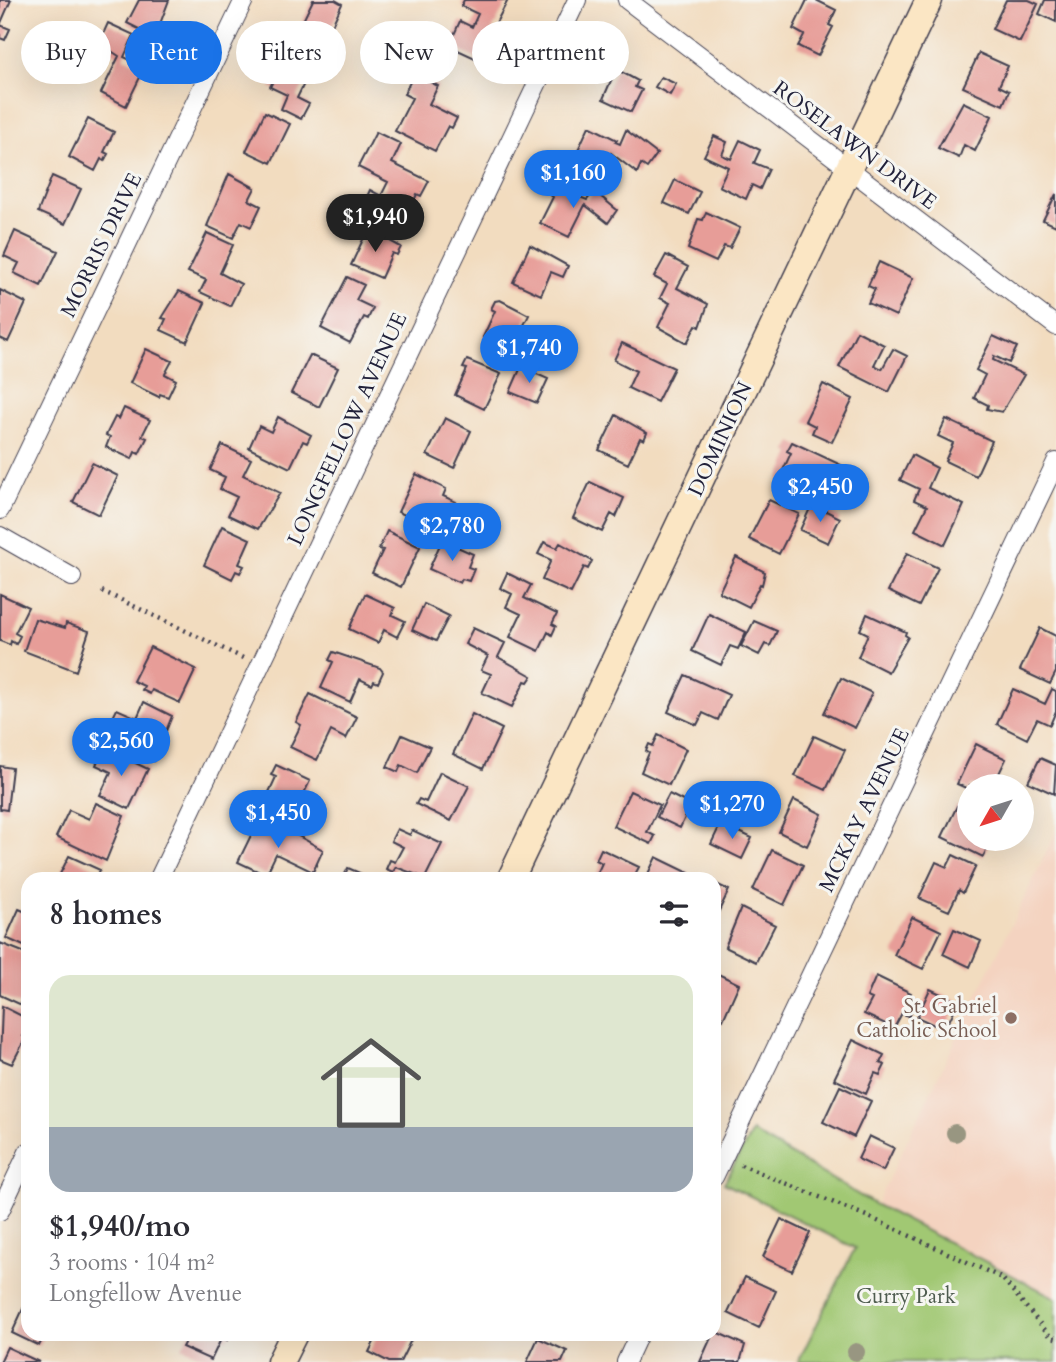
<!DOCTYPE html>
<meta charset="utf-8">
<style>
:root{--surface:#fff;--page:#f7f7f7;--text:#2b2b33;--muted:#7c7c81;--accent:#1a73e8}
body{margin:0;font-family:Cardo,serif;background:var(--page);color:var(--text);height:100vh;display:flex;flex-direction:column;font-size:26px;white-space:nowrap}
*{box-sizing:border-box;margin:0}
p{font-size:23px;color:var(--muted)}
.icon{flex:none;width:38px;height:38px;fill:none;stroke:currentColor;stroke-width:2;stroke-linecap:round;stroke-linejoin:round}
.map{position:relative;flex:1;overflow:hidden}
.side{position:absolute;left:21px;top:872px;width:700px;height:469px;display:flex;flex-direction:column;background:var(--surface);border-radius:21px;box-shadow:0 7px 28px #0002}
.side>*{flex:none}
.banner{position:absolute;left:21px;top:21px;width:700px;height:63px;display:flex;gap:14px}
.needle{width:46px;rotate:231deg}
.fabs{position:absolute;left:957px;top:774px;display:grid;gap:14px}
.fabs a{display:grid;place-items:center;width:77px;height:77px;border-radius:50%;background:var(--surface);box-shadow:0 7px 28px #0002;font-size:35px}
.price{position:absolute;translate:-50% -60px;padding:0 16px;border-radius:24px;background:var(--accent);color:#fff;font-size:23px;line-height:46px;filter:drop-shadow(0 2px 4px #0008)}
.price::after{content:'';position:absolute;left:50%;top:42px;width:21px;height:16px;margin-left:-10px;background:inherit;clip-path:polygon(0 0,100% 0,50% 100%)}
.price.on{background:#222;color:#fff}
ul{padding:0;list-style:none}
li{display:grid;align-content:center;gap:14px;height:371px;padding:0 28px}
li span{display:grid;place-items:center;height:217px;border-radius:21px;color:#555}
li>.icon{margin-inline-start:auto}
span .icon{width:126px;height:126px;fill:#fffc;stroke-width:1}
li b{font-size:30px}
h2{display:flex;justify-content:space-between;align-items:center;height:84px;padding:0 28px;font-size:30px}
.chip{padding:0 24px;border-radius:32px;background:var(--surface);box-shadow:0 7px 28px #0002;font-size:24px;line-height:63px}
.chip.on{background:var(--accent);color:#fff}
.map>svg:first-child{display:block}
.built{fill:#f4d3c0}
.green{fill:#a1c873;stroke:#627557;stroke-width:2}
.building{fill:#e79d98}
.lines{fill:none;stroke-linecap:round;stroke-linejoin:round}
.street-casing{stroke:#413e4f;stroke-width:20}
.secondary-casing{stroke:#413e4f;stroke-width:29}
.path{stroke:#413e4f;stroke-width:4.5;stroke-dasharray:2 5;stroke-linecap:butt}
.street{stroke:#fff;stroke-width:18}
.secondary{stroke:#fbe6c4;stroke-width:26}
.tree{fill:#989681}
.education-dot{fill:#8d6e63;stroke:#f6f6f2;stroke-width:2.5}
.labels{text-anchor:middle;stroke-width:6;stroke-linejoin:round;paint-order:stroke}
.street-label{font-size:21px;fill:#22223b;stroke:#f6f6f2}
.education-label{font-size:21px;fill:#785e54;stroke:#f6f6f2;text-anchor:end}
.park-label{font-size:21px;fill:#4e5c4f;stroke:#f6f6f2}
</style>
<div class="map">
<svg width="1056" height="1362" viewBox="0 0 1056 1362">
<rect width="100%" height="100%" fill="#f6f6f2"/>
<filter id="ink" filterUnits="userSpaceOnUse"><feTurbulence type="fractalNoise" baseFrequency=".0143" numOctaves="2"/><feDisplacementMap in="SourceGraphic" scale="14" xChannelSelector="R" yChannelSelector="G"/><feConvolveMatrix kernelMatrix="1 2 1 2 8 2 1 2 1" color-interpolation-filters="sRGB"/></filter>
<filter id="wash" filterUnits="userSpaceOnUse"><feTurbulence type="fractalNoise" baseFrequency=".00686" numOctaves="4" result="noise"/><feDisplacementMap in="SourceGraphic" scale="28" xChannelSelector="R" yChannelSelector="G"/><feGaussianBlur stdDeviation="1.57" result="paint"/><feColorMatrix in="noise" values="0 0 0 0 0 0 0 0 0 0 0 0 0 0 0 0 0 1.4 0 .05"/><feComposite in="paint" operator="in"/></filter>
<g filter="url(#wash)">
<rect width="100%" height="100%" fill="#f2dcbf"/>
<path class="built" d="M1056,832V1298L876,1205Z"/>
<path class="green" d="M752,1132L876,1205L1056,1298V1362H798L855,1248L724,1183Z"/>
<g id="blocks">
<path class="building" d="M0,0H11L0,25L10,29L5,40L0,38Z
M139,0H169L155,37L127,23Z
M313,0H335L342,4L328,34L335,38L325,58L305,48L312,35L299,29Z
M464,0H508L477,59L449,46L460,21L472,27L478,14L461,6Z
M807,0H816L836,10L829,25L833,27L818,56L798,46L804,35L793,29Z
M1006,0H1029L1038,4L1020,42L992,29Z
M1045,0H1056V22L1039,14Z
M108,23L134,35L124,57L145,67L126,106L101,93L119,56L99,43Z
M290,47L316,59L297,98L309,104L301,119L281,109L287,95L270,87L281,65L277,63L280,57L284,59Z
M979,53L1008,66L999,86L1009,91L1003,105L963,87Z
M616,69L638,81L635,87L642,90L631,112L603,99Z
M414,74L438,86L429,104L457,118L452,128L448,126L435,151L395,131L412,98L404,94Z
M661,77L676,84L670,95L655,87Z
M963,102L992,116L975,151L964,145L959,158L938,148Z
M265,112L290,124L271,163L246,151Z
M88,119L114,132L104,152L108,154L104,161L101,159L95,171L69,157Z
M589,126L617,140L615,142L620,144L626,130L657,154L647,168L641,164L637,173L611,153L598,179L571,165Z
M376,132L401,144L392,163L429,181L421,196L417,194L407,216L380,203L378,207L365,201L370,190L381,196L388,182L358,167Z
M714,136L727,142L722,155L731,159L740,140L760,150L754,163L769,169L760,189L752,185L746,199L719,186L728,167L704,156Z
M229,174L255,188L249,200L261,206L251,227L241,222L233,238L207,226Z
M52,176L81,189L65,224L38,212Z
M675,180L700,192L689,214L664,203Z
M553,186L587,200L594,191L617,210L608,223L585,205L569,237L540,223L553,197L549,194Z
M1056,194V226L1043,220Z
M706,212L740,228L730,248L724,246L716,262L688,249L698,219L703,220Z
M368,229L401,247L397,255L392,253L381,278L351,265Z
M15,231L58,251L41,286L14,273L19,263L4,256Z
M207,233L233,245L220,273L241,284L230,306L200,292L206,280L188,272Z
M530,245L568,266L563,277L551,272L541,295L513,282Z
M666,255L688,267L677,288L708,304L700,327L696,325L687,343L658,327L670,303L660,298L667,284L654,277Z
M879,262L913,278L896,316L868,303L875,289L868,286Z
M347,277L364,285L356,300L373,308L368,319L364,317L350,343L321,328Z
M0,290L26,303L8,342L0,338Z
M179,291L205,303L187,342L161,330L166,319L162,318Z
M500,300L529,315L511,351L483,337L495,311L491,309L495,301Z
M857,331L884,345L874,365L882,369L893,349L907,356L889,392L839,367Z
M993,336L1017,347L1009,363L994,356L993,360L1024,375L1002,412L987,409L988,405L974,398L985,375L976,370Z
M622,343L674,368L657,402L628,388L636,371L614,360Z
M146,349L172,361L165,374L176,380L168,397L160,394L159,397L130,383Z
M310,355L338,368L319,407L291,393Z
M467,360L501,374L484,409L455,395L467,369L463,368Z
M521,367L548,379L537,403L510,392Z
M823,384L853,399L832,442L812,433L815,426L805,421Z
M124,408L150,420L142,436L147,438L139,454L135,452L132,459L106,447L110,437L106,435L115,417L119,419Z
M616,415L647,433L644,440L640,438L628,464L599,450Z
M278,417L311,435L307,443L303,441L290,468L249,448L259,426L271,432Z
M445,418L471,431L454,468L427,455Z
M946,419L992,441L976,476L945,461L953,443L938,436Z
M792,442L841,465L827,494L812,487L809,493L779,479L791,453L787,451Z
M222,445L251,459L243,475L280,493L258,529L228,515L237,497L220,489L225,477L210,470Z
M912,455L937,468L928,488L964,505L945,545L915,530L927,506L914,500L919,489L900,480Z
M92,463L118,476L99,515L73,502Z
M416,474L446,489L443,496L456,502L450,514L437,507L428,525L398,512Z
M590,482L624,498L616,517L611,514L602,532L573,518Z
M769,500L799,514L779,554L749,539Z
M812,504L840,518L828,543L800,530Z
M222,526L250,539L239,564L244,566L240,573L236,571L232,579L204,565Z
M387,531L420,547L401,587L372,573L383,550L379,549Z
M442,540L473,554L468,567L474,569L469,581L462,579L460,583L429,569Z
M544,542L557,548L560,543L592,561L588,569L584,567L571,593L542,580L551,560L538,554Z
M907,553L938,568L919,606L888,591Z
M736,557L765,572L762,585L760,584L749,607L719,592Z
M507,573L531,585L524,598L557,614L552,624L556,626L552,635L548,632L539,651L510,637L521,614L506,607L512,594L500,588Z
M0,594L28,607L15,633L20,636L16,644L11,641L10,645L0,641Z
M365,594L395,608L392,615L405,621L397,637L384,630L378,643L349,629Z
M424,604L449,616L436,641L412,630Z
M709,614L746,632L738,649L730,646L721,665L692,651Z
M867,614L906,632L905,635L908,637L888,672L858,657L868,634L860,630Z
M35,619L65,628L66,623L89,631L76,671L24,651Z
M754,621L777,631L770,646L765,644L759,655L741,646Z
M473,628L505,643L498,657L532,676L528,682L525,681L512,707L482,693L491,674L481,670L488,656L465,644Z
M1040,628L1056,636V672L1050,684L1020,670Z
M150,647L196,669L180,703L152,690L150,694L142,690L144,686L133,681Z
M333,652L380,668L383,672L378,683L374,681L372,685L360,679L350,702L321,688L333,662L329,660Z
M685,675L729,695L718,720L703,713L697,725L668,712Z
M841,678L872,693L855,728L824,713Z
M1013,689L1045,704L1052,689L1056,691V711L1050,725L1037,719L1027,739L997,724Z
M310,694L357,717L346,739L331,731L317,760L290,747L301,725L296,722Z
M144,702L172,716L154,761L93,734L97,725L106,732L117,709L137,718Z
M472,714L502,729L483,769L453,754Z
M402,735L430,747L417,773L401,765L398,772L387,767Z
M658,735L686,749L669,785L641,772L649,753L646,751L649,744L653,746Z
M814,736L845,750L826,790L795,776Z
M976,744L1006,759L993,786H970V790L957,784Z
M104,748L148,769L129,809L100,795L111,772L96,765Z
M1040,758L1056,765L1054,794L1028,782Z
M276,765L310,781L293,816L264,803L276,777L271,775Z
M0,766L12,768L7,810L0,809Z
M440,772L469,786L451,821L416,804L419,799L426,802Z
M630,791L660,805L647,832L655,836L651,844L613,826Z
M669,794L691,805L680,828L657,817Z
M794,800L822,814L807,846L779,832Z
M96,803L124,816L106,861L56,837L69,810L89,819Z
M957,806L970,812V838H992L983,857L942,837Z
M721,823L752,838L742,859L711,844Z
M256,825L282,837L286,829L323,850L313,872L276,854L266,875L238,862Z
M397,829L410,835L412,830L442,844L425,878L396,867L393,872L386,869L390,860L395,862L403,847L391,841Z
M601,849L639,867L633,878H595L602,863L596,860Z
M772,850L803,865L784,905L753,890Z
M953,855L976,866L963,893L959,890L949,911L919,898L936,862L947,867Z
M69,856L100,870L96,878H58Z
M656,857L689,873L687,878H646Z
M348,868L371,878H343Z
M714,883L729,890L717,915L714,914Z
M741,908L775,925L756,962L725,947Z
M19,909L28,913V948L6,938Z
M912,917L941,931L923,969L894,955Z
M954,929L981,941L970,967L943,954Z
M0,943L28,954V1008L0,995Z
M714,972L739,984L723,1020L714,1016Z
M876,976L911,993L909,998L916,1002L909,1017L902,1013L894,1028L864,1014L872,999L867,997Z
M930,989L958,1002L945,1030L917,1017Z
M2,1006L28,1019L23,1036L26,1037L12,1064L0,1059Z
M853,1040L884,1055L880,1063L885,1065L880,1075L875,1073L866,1094L834,1079Z
M840,1086L871,1101L854,1137L823,1122Z
M869,1136L894,1148L883,1171L858,1159Z
M781,1219L810,1233L792,1271L763,1257Z
M745,1277L776,1291L759,1328L728,1313Z
M28,1298V1334H45L39,1346L12,1333Z
M714,1331L745,1345L740,1362H700Z
M189,1334H230L227,1340L222,1337L211,1360L182,1347Z
M378,1334H414L400,1362H389L369,1352Z
M538,1338L567,1351L562,1362H527Z
M7,1347L39,1362H0Z"/>
</g>
</g>
<g filter="url(#ink)">
<use href="#blocks" fill-opacity="0" stroke="#413e4f" stroke-width="2"/>
<g class="lines">
<g class="street-casing">
<path id="street" d="M627,0L1056,326
M0,510L244,0
M0,536L72,577
M159,878L577,0
M714,1177L1056,462
M0,1211L28,1152
M626,1362L639,1334"/>
</g>
<g class="secondary-casing">
<path id="secondary" d="M511,878L929,0
M280,1362L294,1334"/>
</g>
<path class="path" d="M102,591L243,658
M741,1165L869,1217L1002,1278L1051,1337L1056,1338"/>
<use href="#street" class="street"/>
<use href="#secondary" class="secondary"/>
</g>
<g class="tree">
<circle cx="955" cy="1133" r="9"/>
<circle cx="856" cy="1352" r="9"/>
</g>
</g>
<circle class="education-dot" cx="1011" cy="1018" r="7"/>
<g class="labels">
<g class="street-label">
<text transform="translate(855 145) rotate(37)" y="7">ROSELAWN DRIVE</text>
<text transform="translate(101 245) rotate(-64)" y="7">MORRIS DRIVE</text>
<text transform="translate(347 429) rotate(-65)" y="7">LONGFELLOW AVENUE</text>
<text transform="translate(720 439) rotate(-65)" y="7">DOMINION</text>
<text transform="translate(864 810) rotate(-64)" y="7">MCKAY AVENUE</text>
</g>
<g class="education-label">
<text x="997" y="1013">St. Gabriel<tspan x="997" dy="24">Catholic School</tspan></text>
</g>
<g class="park-label">
<text x="906" y="1303">Curry Park</text>
</g>
</g>
</svg>
<div class="fabs">
<a><svg class="needle" viewBox="-14 -14 28 28"><path d="M0-13l5 13h-10z" fill="#e53935"/><path d="M0 13l5-13h-10z" fill="#7c7c81"/></svg></a>
</div>
<b class="price" style="left:573px;top:210px">$1,160</b>
<b class="price on" style="left:375px;top:254px">$1,940</b>
<b class="price" style="left:529px;top:385px">$1,740</b>
<b class="price" style="left:820px;top:524px">$2,450</b>
<b class="price" style="left:452px;top:563px">$2,780</b>
<b class="price" style="left:121px;top:778px">$2,560</b>
<b class="price" style="left:732px;top:841px">$1,270</b>
<b class="price" style="left:278px;top:850px">$1,450</b>
<div class="banner">
<a class="chip">Buy</a>
<a class="chip on">Rent</a>
<a class="chip">Filters</a>
<a class="chip">New</a>
<a class="chip">Apartment</a>
</div>
<section class="side">
<h2>8 homes<svg class="icon" aria-label="filters" viewBox="0 0 24 24"><path d="M4 7h16M4 17h16"/><circle cx="9" cy="7" r="2"/><circle cx="15" cy="17" r="2"/></svg></h2>
<ul>
<li><span style="background:linear-gradient(#dfe7d0 70%,#9aa5b1 0)"><svg class="icon" aria-label="home" viewBox="0 0 24 24"><path d="M3 11l9-7 9 7M6 9v11h12V9"/></svg></span><div><b>$1,940/mo</b><p>3 rooms · 104 m²</p><p>Longfellow Avenue</p></div></li>
</ul>
</section>
</div>
